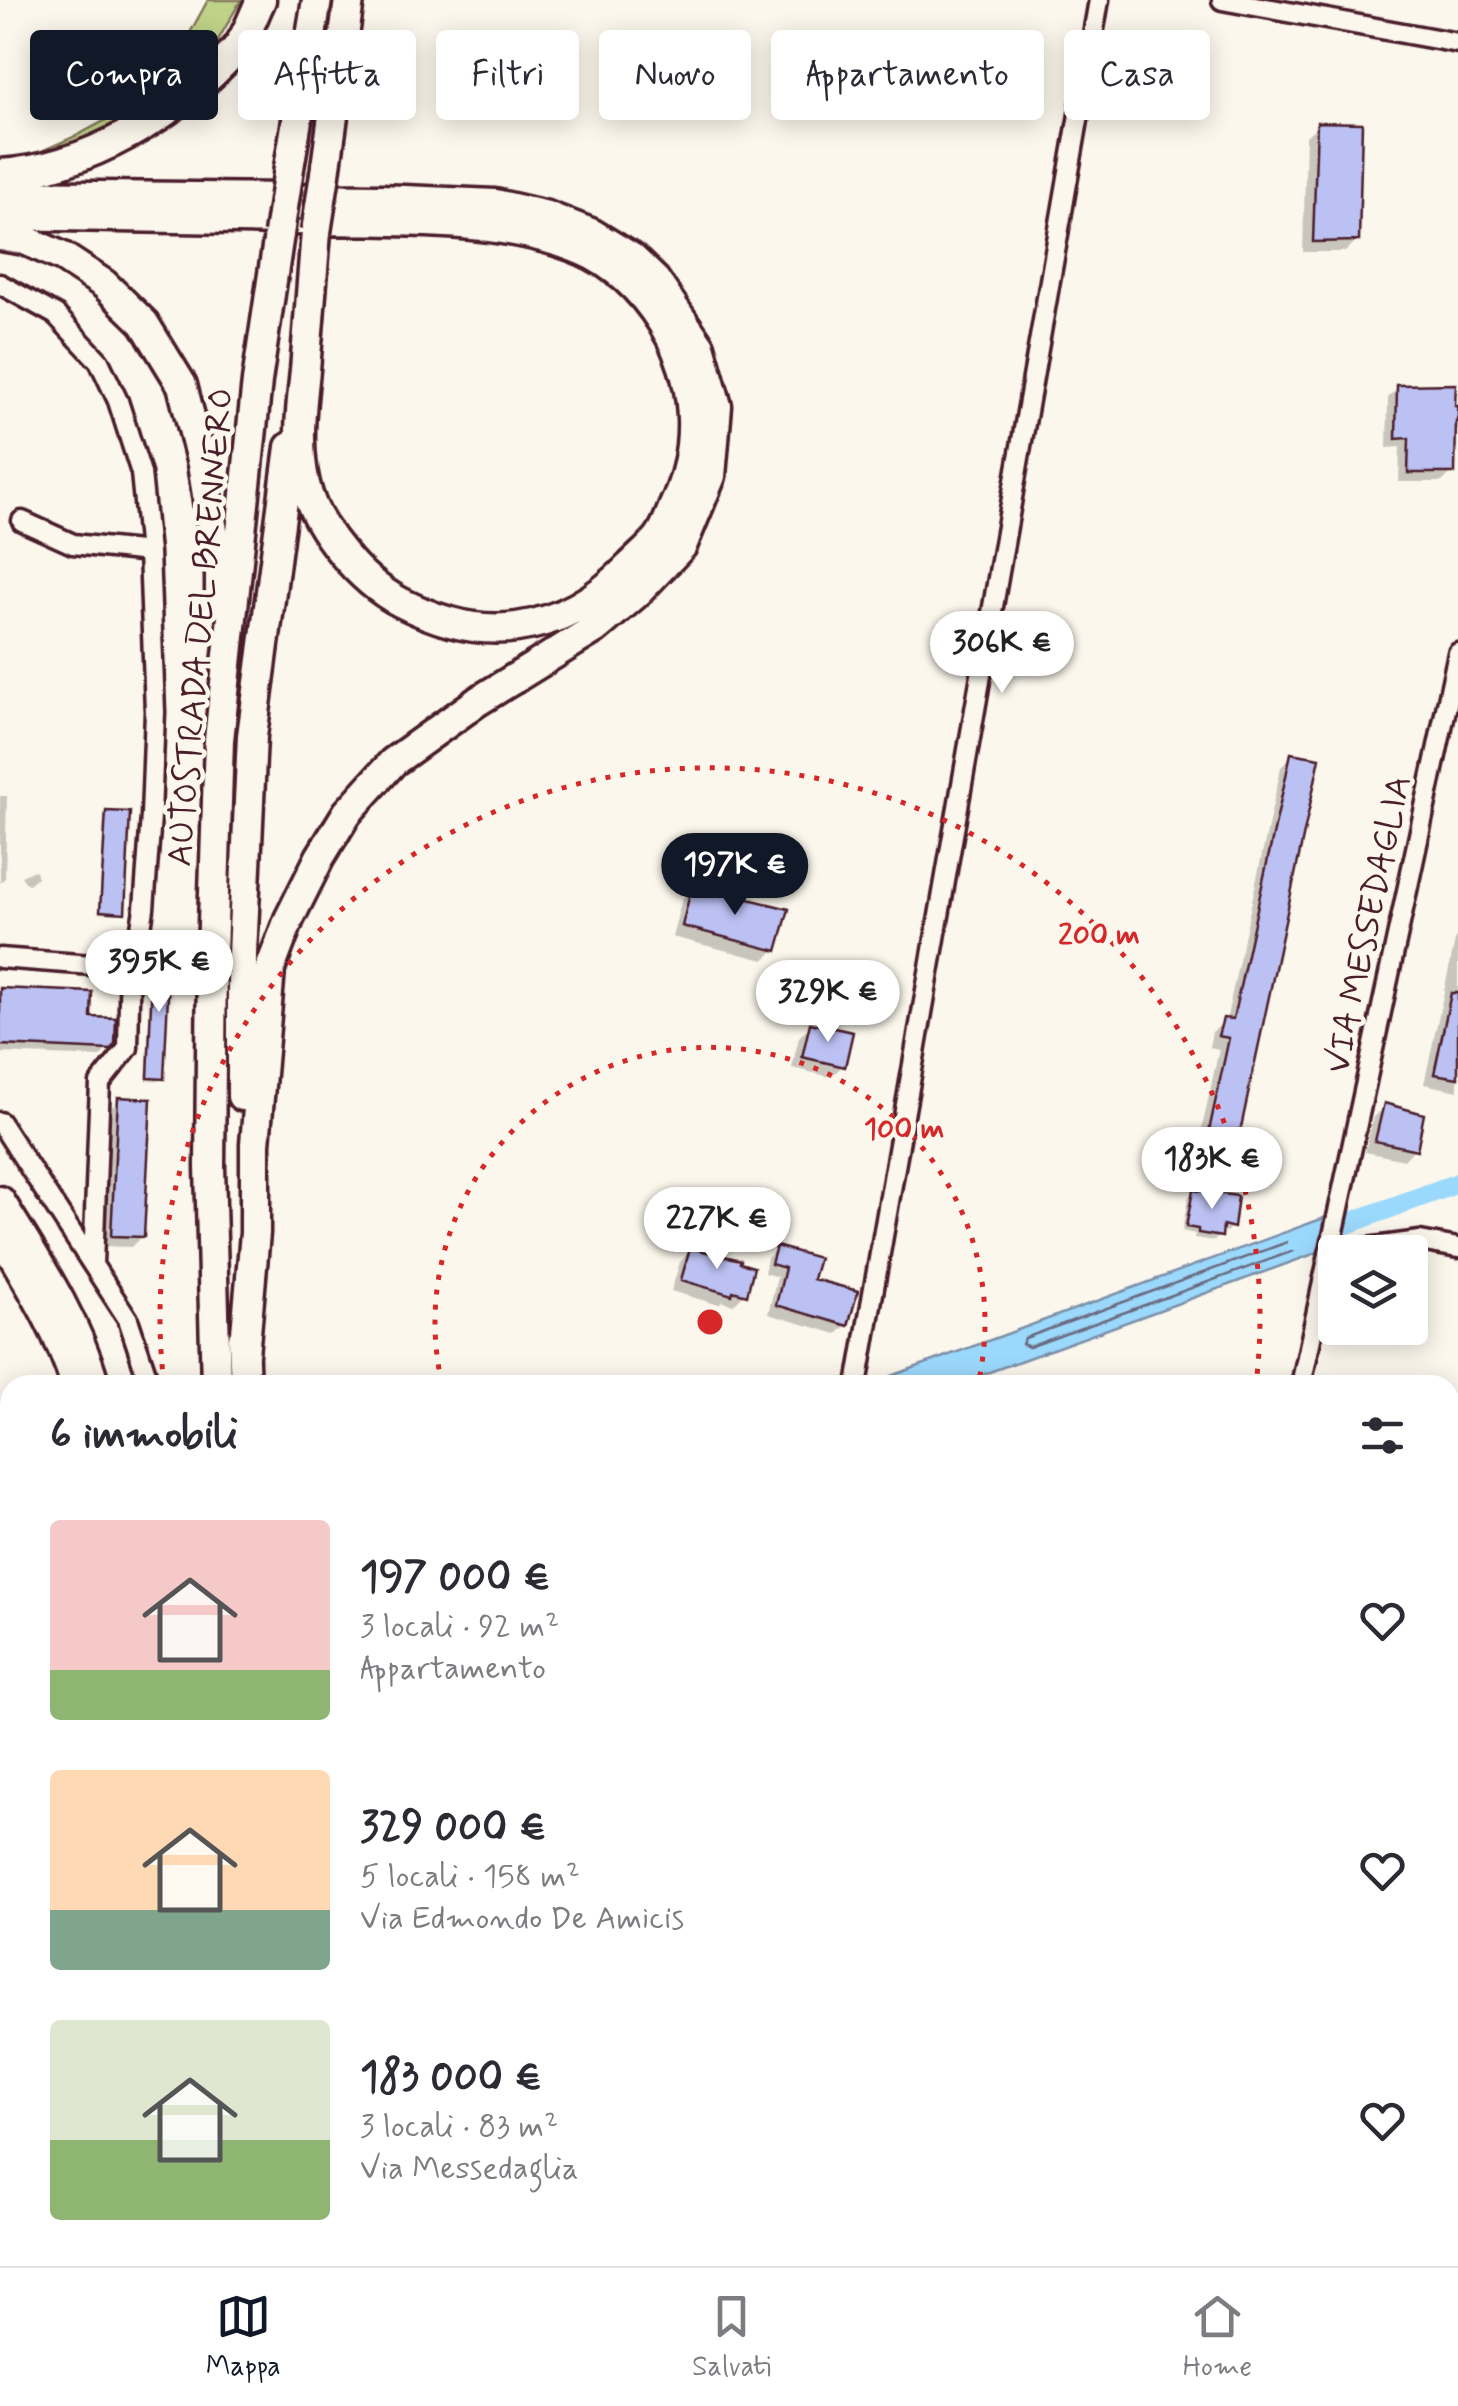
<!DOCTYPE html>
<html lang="it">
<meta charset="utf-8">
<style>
:root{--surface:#fff;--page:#f2f2f3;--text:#2b2b33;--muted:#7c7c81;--line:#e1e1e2;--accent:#111827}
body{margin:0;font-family:Mynerve,sans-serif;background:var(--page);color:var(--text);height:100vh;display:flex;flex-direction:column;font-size:38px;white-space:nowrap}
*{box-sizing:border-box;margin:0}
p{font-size:32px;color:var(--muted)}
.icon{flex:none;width:55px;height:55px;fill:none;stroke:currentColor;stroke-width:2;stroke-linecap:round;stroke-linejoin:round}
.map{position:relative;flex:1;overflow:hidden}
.side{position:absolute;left:0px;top:1375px;width:1460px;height:892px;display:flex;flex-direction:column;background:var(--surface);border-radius:30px 30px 0 0;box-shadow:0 5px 25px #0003}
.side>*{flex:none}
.guide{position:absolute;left:30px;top:30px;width:1400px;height:90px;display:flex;gap:20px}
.fabs{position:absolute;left:1318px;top:1235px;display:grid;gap:20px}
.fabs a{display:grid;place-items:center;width:110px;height:110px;border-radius:10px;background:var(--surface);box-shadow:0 5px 25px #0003;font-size:50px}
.price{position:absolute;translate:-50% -85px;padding:0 22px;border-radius:35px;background:#fff;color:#222;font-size:32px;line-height:65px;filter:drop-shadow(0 2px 5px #0008)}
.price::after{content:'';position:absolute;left:50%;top:60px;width:30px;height:22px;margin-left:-15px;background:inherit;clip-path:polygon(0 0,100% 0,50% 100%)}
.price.on{background:var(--accent);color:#fff}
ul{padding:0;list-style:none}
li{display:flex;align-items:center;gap:30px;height:250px;padding:0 50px}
li span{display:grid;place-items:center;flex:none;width:280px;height:200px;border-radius:10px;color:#555}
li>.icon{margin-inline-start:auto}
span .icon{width:120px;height:120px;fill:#fffc;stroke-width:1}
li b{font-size:42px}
h2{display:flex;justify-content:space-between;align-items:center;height:120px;padding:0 50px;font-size:42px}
.pill{padding:0 35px;border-radius:10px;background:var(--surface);box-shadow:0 5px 25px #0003;font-size:35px;line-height:90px}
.pill.on{background:var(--accent);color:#fff}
.tab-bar{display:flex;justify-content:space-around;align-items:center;height:140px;border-top:2px solid var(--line);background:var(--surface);font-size:28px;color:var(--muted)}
.tab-bar a{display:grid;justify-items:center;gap:5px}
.tab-bar .on{color:var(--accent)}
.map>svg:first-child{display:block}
.green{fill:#bed288;stroke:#84785a;stroke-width:2.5}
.water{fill:#9bd9fc;stroke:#7b8fa8;stroke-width:2.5}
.shadow{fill:#0003}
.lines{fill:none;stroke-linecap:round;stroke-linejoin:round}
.shore{stroke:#6a697f;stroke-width:2.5}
.canal{stroke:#9bd9fc;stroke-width:20}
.building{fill:#bcc1f3;stroke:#4a1f2b;stroke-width:2.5}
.minor-casing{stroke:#4a1f2b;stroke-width:25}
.major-casing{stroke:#4a1f2b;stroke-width:30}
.highway-casing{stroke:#4a1f2b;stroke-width:35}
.path{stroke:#4a1f2b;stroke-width:4;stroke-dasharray:10 8;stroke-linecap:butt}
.minor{stroke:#fbf7ec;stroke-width:18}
.major{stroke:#fbf7ec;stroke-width:22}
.highway{stroke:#fbf7ec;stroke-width:28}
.highway-bridge-casing{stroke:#4a1f2b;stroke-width:35;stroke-linecap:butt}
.highway-bridge{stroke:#fbf7ec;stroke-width:28}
.ring{fill:none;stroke:#d62828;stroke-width:5;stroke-dasharray:5 10}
.labels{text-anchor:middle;stroke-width:9;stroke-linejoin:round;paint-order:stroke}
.street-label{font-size:35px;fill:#4a1f2b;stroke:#fbf7ec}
.centre{fill:#d62828;stroke:#fbf7ec;stroke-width:5}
.ring-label{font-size:30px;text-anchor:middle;font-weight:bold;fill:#d62828;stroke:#fbf7ec;stroke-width:9;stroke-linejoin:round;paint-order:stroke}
</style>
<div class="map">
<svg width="1458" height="2266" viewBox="0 0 1458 2266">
<rect width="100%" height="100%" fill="#fbf7ec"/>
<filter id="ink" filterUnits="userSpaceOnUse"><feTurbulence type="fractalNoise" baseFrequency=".01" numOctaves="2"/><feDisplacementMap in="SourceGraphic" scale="20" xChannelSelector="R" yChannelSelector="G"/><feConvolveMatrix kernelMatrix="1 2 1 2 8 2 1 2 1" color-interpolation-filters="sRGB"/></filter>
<g filter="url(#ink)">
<path class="green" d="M208,0H241L217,42L197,70L169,101L82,146L33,155L78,135L119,113L185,42Z"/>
<path class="water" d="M1324,1218L1319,1252L954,1385H867Z
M10,1685V1729L0,1733V1688Z"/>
<path class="shadow" d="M1318,125L1357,240L1345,252H1303L1306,136Z
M1398,388L1452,408H1458V430L1453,432L1452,472L1442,482H1399L1400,447L1387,448L1388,398Z
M1292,756L1230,1164L1219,1175L1193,1170L1219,1049L1209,1047L1212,1032L1226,1021L1281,767Z
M0,796H7L5,878L0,883Z
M107,814L122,911L120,914L99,913L104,816Z
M34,870L37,872V877L29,884L26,883L21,876Z
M693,888L775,949L764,960L672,937L682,899Z
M1458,927V1091L1424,1084Z
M154,956L161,1078L158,1081L146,1080L152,958Z
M0,991L89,1019L113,1043L100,1057L0,1053Z
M810,1026L843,1065L831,1077L792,1068L799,1037Z
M119,1100L142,1236L131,1247L101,1246L108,1111Z
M1385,1106L1415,1148L1404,1160L1365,1152L1373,1117Z
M1194,1192L1231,1227L1226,1232L1220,1230L1219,1236L1214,1241L1194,1238L1195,1234L1182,1231L1188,1198Z
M776,1249L810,1280L846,1325L837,1334L768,1314L777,1277L764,1273L767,1258Z
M691,1250L744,1294L733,1305L722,1301L719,1305L671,1291L680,1262Z
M1349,2258H1411L1410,2265L1415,2266H1347Z
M605,2261L634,2266H600Z"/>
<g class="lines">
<path class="shore" d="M1304,1236L1310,1239L1307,1246L1029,1347L1022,1344L1025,1338Z"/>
<path class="canal" d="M1298,1242L1458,1183"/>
</g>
<path class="building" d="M1317,122L1362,123L1359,241L1313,242Z
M1456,384L1455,406H1458V422H1456L1455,473H1408L1409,438L1396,439L1397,385Z
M1291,753L1320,758L1233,1165L1203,1159L1229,1038L1218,1036L1223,1018L1233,1019Z
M106,811L130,812L125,913L100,911Z
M692,885L789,909L777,951L682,926Z
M153,953L170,954L164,1079L148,1078Z
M0,988L92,992L91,1017L116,1018L115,1044L110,1050L0,1045Z
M1451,993H1458V1078L1434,1074Z
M810,1023L853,1032L845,1067L802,1057Z
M118,1097L151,1099L144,1237L111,1236Z
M1384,1103L1424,1114L1417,1150L1375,1141Z
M1193,1190L1238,1196L1234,1228L1223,1225L1222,1237L1198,1233V1229L1186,1227Z
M776,1246L819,1258L813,1279L858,1291L848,1326L776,1305L785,1268L771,1264Z
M690,1248L741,1260L740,1263L754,1267L747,1295L733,1291L732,1295L681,1280Z"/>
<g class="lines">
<g class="minor-casing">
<path id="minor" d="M1222,0L1458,43
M0,284L56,315L99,361L118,401L141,473L149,552L155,712L151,816L144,909L138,946L130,957L116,963L92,965L0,958
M22,521L73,544L149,552
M0,1122L128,1319L150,1385
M1329,1253L1420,1241L1458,1248
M93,1264L100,1083L128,1048L130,957
M857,1385L1099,0
M1301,1385L1458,653
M144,2258L146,2266
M705,2266L706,2258"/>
</g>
<g class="major-casing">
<path id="major" d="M0,1883L10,1887
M1180,2258L1208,2266"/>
</g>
<g class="highway-casing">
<path id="highway" d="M289,168L317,0
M0,174C86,169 180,113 236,49C247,36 253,16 261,0
M325,174L349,0
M0,195L381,199L495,204L547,216L591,233L632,258L655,280L700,346L717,406L711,476L682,546L637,593L596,628L478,701L393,762L347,813L320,857L289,919L270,969L255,1144V1233L244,1355
M0,215C98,217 196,218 294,220C383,221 512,215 592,255C626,273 652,303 670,336C699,391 699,453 673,508C669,518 665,529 659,537C650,548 639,557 630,566C599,598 562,621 517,627C477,633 435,620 400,602C360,581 315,528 305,484C296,446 301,409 305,370C309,324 312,278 316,232
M0,236L25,240L63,257L104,284L144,323L182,385L202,464L220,574V603
M242,1096V954L252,736L290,447
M0,1201C37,1261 75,1317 95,1385
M3,1239C31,1286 60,1333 76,1385
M243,1339L245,1385
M216,1385L210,1167L212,954L219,740L257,381L279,234
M0,1579L10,1605
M0,1640L10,1668
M205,2258L208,2266
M227,2258L229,2266
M326,2258L328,2266
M356,2258L358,2266"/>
</g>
<path class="path" d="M1227,2260L1246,2266"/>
<use href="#minor" class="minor"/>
<use href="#major" class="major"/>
<use href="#highway" class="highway"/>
<g class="highway-bridge-casing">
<path id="highway-bridge" d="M316,232L325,174
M279,234L289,168"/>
</g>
<use href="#highway-bridge" class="highway-bridge"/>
</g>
</g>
<g class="ring">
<path d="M442 1384A275 275 0 1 1 978 1384"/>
<path d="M164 1384A550 550 0 1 1 1256 1384"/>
</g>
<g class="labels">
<g class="street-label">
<text transform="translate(199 627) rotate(-85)" y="12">AUTOSTRADA DEL BRENNERO</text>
<text transform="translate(1367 924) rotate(-78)" y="12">VIA MESSEDAGLIA</text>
</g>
</g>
<circle cx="710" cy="1322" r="15" class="centre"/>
<g class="ring-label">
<text x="1099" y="944">200 m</text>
<text x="904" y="1138">100 m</text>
</g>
</svg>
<div class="fabs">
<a><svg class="icon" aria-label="layers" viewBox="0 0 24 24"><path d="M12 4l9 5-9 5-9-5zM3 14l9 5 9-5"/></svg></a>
</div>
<b class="price" style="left:1002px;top:696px">306K €</b>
<b class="price on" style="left:735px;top:918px">197K €</b>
<b class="price" style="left:159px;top:1015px">395K €</b>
<b class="price" style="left:828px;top:1045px">329K €</b>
<b class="price" style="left:1212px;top:1212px">183K €</b>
<b class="price" style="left:717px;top:1272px">227K €</b>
<div class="guide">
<a class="pill on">Compra</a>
<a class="pill">Affitta</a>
<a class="pill">Filtri</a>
<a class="pill">Nuovo</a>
<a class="pill">Appartamento</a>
<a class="pill">Casa</a>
</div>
<section class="side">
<h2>6 immobili<svg class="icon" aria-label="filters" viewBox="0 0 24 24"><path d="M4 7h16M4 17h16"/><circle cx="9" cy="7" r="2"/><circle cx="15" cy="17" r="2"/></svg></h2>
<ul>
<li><span style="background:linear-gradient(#f6c9c9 75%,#8fb573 0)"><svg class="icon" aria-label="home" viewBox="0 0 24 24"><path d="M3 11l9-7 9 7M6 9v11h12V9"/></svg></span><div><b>197 000 €</b><p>3 locali · 92 m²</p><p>Appartamento</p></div><svg class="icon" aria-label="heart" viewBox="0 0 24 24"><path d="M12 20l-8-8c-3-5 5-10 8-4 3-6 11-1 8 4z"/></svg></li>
<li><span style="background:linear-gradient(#ffd9b3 70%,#7fa58c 0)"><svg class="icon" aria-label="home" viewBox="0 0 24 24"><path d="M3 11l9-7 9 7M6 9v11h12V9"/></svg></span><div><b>329 000 €</b><p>5 locali · 158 m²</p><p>Via Edmondo De Amicis</p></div><svg class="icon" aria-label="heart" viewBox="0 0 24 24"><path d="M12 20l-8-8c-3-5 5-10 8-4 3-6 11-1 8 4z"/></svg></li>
<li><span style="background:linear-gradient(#dfe7d0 60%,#8fb573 0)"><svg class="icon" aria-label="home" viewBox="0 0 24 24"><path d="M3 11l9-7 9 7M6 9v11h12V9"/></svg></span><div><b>183 000 €</b><p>3 locali · 83 m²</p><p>Via Messedaglia</p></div><svg class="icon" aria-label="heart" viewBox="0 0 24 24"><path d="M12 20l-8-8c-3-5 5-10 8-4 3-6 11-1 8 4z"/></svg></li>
</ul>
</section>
</div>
<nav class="tab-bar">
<a class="on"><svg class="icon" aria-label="map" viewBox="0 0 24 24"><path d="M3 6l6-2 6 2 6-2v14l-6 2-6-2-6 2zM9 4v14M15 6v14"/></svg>Mappa</a>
<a><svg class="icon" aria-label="saved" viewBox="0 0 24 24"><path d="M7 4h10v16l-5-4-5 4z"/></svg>Salvati</a>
<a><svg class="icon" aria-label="home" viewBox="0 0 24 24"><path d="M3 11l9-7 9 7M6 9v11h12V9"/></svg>Home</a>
</nav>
